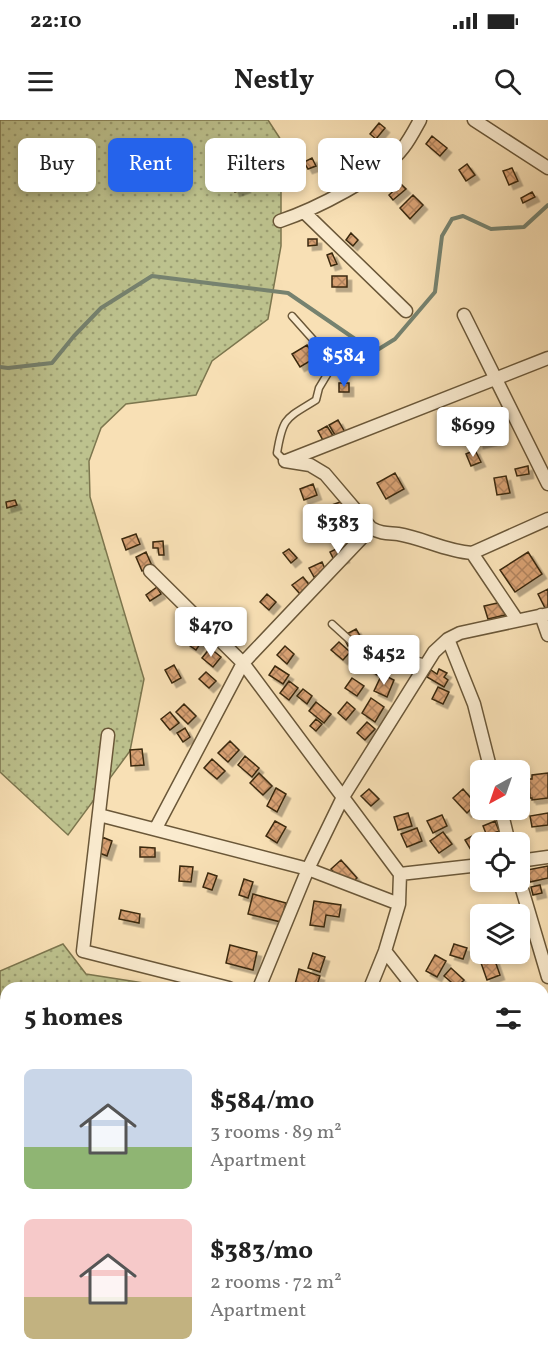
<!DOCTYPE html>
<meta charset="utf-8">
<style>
:root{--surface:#fff;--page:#f6f6f6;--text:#222;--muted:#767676;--accent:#2563eb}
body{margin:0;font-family:Vollkorn,serif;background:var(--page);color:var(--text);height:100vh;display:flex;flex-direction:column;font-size:22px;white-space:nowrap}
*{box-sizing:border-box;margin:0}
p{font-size:20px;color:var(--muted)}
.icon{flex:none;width:33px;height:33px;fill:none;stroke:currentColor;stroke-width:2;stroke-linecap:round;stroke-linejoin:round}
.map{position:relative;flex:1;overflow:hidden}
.drawer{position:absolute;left:0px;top:862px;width:549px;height:386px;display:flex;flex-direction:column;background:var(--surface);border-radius:18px 18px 0 0;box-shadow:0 3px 9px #0003}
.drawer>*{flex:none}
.top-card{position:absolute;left:18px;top:18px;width:513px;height:54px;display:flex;gap:12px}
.needle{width:39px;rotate:220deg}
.tools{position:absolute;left:470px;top:640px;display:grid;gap:12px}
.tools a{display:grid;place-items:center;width:60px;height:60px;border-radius:9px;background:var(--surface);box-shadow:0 3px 9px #0003;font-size:30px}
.price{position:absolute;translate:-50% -51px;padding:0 14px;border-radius:6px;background:#fff;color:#222;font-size:20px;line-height:39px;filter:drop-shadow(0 2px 3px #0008)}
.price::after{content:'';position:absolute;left:50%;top:36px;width:18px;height:14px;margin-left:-9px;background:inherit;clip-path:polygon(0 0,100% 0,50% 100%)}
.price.on{background:var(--accent);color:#fff}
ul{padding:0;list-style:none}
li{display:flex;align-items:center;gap:18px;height:150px;padding:0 24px}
li span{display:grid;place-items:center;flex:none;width:168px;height:120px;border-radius:9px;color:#555}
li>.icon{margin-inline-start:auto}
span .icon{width:72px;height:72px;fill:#fffc;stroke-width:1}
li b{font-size:26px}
h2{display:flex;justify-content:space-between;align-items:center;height:72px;padding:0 24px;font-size:26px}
.chip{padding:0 21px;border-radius:9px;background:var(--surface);box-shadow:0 3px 9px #0003;font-size:21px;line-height:54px}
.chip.on{background:var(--accent);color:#fff}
.status{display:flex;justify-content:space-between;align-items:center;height:42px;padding:0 30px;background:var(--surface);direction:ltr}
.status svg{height:16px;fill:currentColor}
header{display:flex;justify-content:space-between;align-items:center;height:78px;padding:0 24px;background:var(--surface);font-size:27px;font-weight:700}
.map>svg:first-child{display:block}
.grass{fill:url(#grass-dots);stroke:#7c764e;stroke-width:1.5}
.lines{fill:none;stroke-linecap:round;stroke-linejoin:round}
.stream{stroke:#76826f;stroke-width:4}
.building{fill:url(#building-cross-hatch);stroke:#3b290f;stroke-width:1.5;filter:url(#shadow)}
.lane-casing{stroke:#6a5738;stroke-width:9}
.street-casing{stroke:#6a5738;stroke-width:15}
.secondary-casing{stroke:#3b290f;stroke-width:21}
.lane{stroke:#faebcf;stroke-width:6}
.street{stroke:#faebcf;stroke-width:12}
.secondary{stroke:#faebcf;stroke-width:18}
</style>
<div class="status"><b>22:10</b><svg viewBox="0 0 49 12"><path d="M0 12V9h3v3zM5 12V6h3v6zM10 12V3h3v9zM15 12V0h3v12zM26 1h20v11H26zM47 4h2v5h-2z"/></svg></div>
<header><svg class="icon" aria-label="menu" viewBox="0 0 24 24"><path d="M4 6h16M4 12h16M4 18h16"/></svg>Nestly<svg class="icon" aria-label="search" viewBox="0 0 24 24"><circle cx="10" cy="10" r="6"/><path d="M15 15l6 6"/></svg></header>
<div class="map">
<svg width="548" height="1247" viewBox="0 0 548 1247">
<defs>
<pattern id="grass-dots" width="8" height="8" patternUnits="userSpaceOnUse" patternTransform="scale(1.5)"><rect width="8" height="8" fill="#bdc28e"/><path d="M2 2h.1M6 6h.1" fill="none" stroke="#9b9e72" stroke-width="1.8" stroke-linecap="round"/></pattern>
<pattern id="building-cross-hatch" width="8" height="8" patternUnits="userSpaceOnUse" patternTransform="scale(1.5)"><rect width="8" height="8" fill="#d8a173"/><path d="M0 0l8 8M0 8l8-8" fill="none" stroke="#b0835d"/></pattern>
<filter id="shadow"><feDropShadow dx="4.5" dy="4.5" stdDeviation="0" flood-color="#0004"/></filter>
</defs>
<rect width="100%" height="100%" fill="#f8e0b5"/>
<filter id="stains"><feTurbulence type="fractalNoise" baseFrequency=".00333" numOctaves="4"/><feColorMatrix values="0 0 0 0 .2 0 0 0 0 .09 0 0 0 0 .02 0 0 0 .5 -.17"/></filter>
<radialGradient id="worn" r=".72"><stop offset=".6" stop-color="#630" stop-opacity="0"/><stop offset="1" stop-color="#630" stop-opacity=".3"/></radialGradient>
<path class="grass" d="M0,0H268L281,20V126L268,199L212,241L196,275L126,284L101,308L89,341L90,377L144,559L130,631L68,715L0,652Z
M63,824L86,854L176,868H6V1242H290L296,1247H0V851Z"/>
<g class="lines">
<path class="stream" d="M0,247L8,248L52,243L74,216L101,188L152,156L288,173L374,232L395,219L435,172L442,116L452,99L463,96L491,109L524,107L548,85"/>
</g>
<path class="building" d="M379,3L385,8L376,19L370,14Z
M432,16L447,28L440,36L426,24Z
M312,38L316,46L308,49L304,42Z
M467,44L475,55L466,61L459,50Z
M512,48L518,61L509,65L503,51Z
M243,58L246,68L235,72L232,62Z
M401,64L406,69L393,80L389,75Z
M532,72L535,77L523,83L521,78Z
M413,75L423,85L410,99L400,88Z
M351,113L358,120L353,126L346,120Z
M308,119H317V125L308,126Z
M332,133L337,144L331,146L327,135Z
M332,156H347V167H332Z
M307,225L315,238L300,247L292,234Z
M320,238L326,248L319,253L312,243Z
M339,263H349V272H339Z
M338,300L346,314L338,320L329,305Z
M487,300L492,321L479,324L474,302Z
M327,306L335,319L325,324L318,311Z
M475,330L481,342L471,346L466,334Z
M528,346L529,354L517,356L515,349Z
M395,353L404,369L386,379L377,363Z
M506,356L510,373L497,375L494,358Z
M313,364L317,375L304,380L300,369Z
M15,380L17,385L7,388L6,382Z
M343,381L348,394L334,400L329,386Z
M355,398L356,410H343L342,399Z
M136,414L140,424L126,430L122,419Z
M163,421L164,435H159L158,428H153V422Z
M340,427L345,438L335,442L330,432Z
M289,429L297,438L291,443L283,433Z
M146,432L152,446L142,451L136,437Z
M528,432L542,454L515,472L500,450Z
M322,442L326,451L314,457L309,448Z
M303,457L311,467L301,475L292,465Z
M157,467L161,474L150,481L146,475Z
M548,469V494L538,474Z
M267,474L276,482L269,490L260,482Z
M502,482L505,495L488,499L484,486Z
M356,509L362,519L348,526L343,516Z
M195,511L204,518L196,530L186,523Z
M396,516L403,527L390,534L384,523Z
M339,522L350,532L343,540L331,530Z
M285,526L294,534L287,544L277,535Z
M210,528L221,537L213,547L202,538Z
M371,536L384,547L377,555L364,545Z
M174,545L181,558L172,563L165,550Z
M275,546L289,555L283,564L269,555Z
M439,549L447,553L444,557L448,560L444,567L427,557L431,550L437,554Z
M206,552L216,561L209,568L199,559Z
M382,554L394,560L387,577L374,571Z
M352,558L364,566L357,576L345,568Z
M289,561L298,568L289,580L280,573Z
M438,567L449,572L443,584L432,579Z
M303,569L312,576L307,584L297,576Z
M371,578L384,587L375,602L362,593Z
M316,582L331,594L324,603L309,591Z
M347,582L355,589L346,600L338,593Z
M184,584L196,596L188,604L176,592Z
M170,592L179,603L170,610L161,599Z
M316,599L322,604L316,611L310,606Z
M367,602L375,609L365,620L357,613Z
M185,608L190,617L183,622L177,613Z
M230,621L239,630L228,642L218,633Z
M142,629L144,645L131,646L130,630Z
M245,636L259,648L252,657L238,645Z
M212,639L225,651L217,659L204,648Z
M259,653L272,666L263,675L250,663Z
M548,653V678L532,680V678H530L529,659H532V655Z
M276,668L286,674L277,692L267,686Z
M369,669L379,679L371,686L361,676Z
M463,669L476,684L467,693L453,678Z
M408,693L412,706L398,710L394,697Z
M548,693V705L532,707L530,696Z
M442,695L447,706L433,713L427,701Z
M275,701L286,707L277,723L266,716Z
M495,701L499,711L487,716L483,706Z
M417,708L422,721L407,727L401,714Z
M443,712L452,724L439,733L430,721Z
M474,715L480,725V731L474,735L465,720Z
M102,717L112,721L107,736L97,732Z
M140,727L155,728V737H140Z
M341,740L357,758L347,767L331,749Z
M180,746L193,747L191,762L179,761Z
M548,746V758L530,762L527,750Z
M208,753L217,756L212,770L203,767Z
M244,759L253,762L248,778L239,775Z
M540,765L542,773L533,775L531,767Z
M253,774L286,783L281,802L248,794Z
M314,781L341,785L339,797L326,795L324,807L310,805Z
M121,790L140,794L139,803L119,799Z
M454,824L467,828L463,839L450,835Z
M230,825L257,832L253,850L226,843Z
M313,833L325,837L320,852L308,848Z
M435,835L446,841L437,857L426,851Z
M493,835L500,855L487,860L480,840Z
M451,848L464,860L457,867L444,856Z
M299,849L320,856L316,868H294Z
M5,1078L6,1093L3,1099L0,1098V1087Z"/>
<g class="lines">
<g class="lane-casing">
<path id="lane" d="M285,341L277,333C283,296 286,299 316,280L319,268L334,243L292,196
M332,504L354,524L426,543"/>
</g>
<g class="street-casing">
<path id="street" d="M474,0L548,48
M305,93L406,191
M280,101C313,90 382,56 403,28C410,19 415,9 420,0
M464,195L548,364
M285,341L310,345L325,354L371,408C382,414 387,413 398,414C423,418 445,431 472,433L517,500
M286,341L548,238
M472,433L548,399
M150,451L243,543L400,754L399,784L385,831L370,868
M541,495L548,515
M448,519L474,584L491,651
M108,615L83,831L229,868
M501,690L509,723
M99,695L308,749L399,784
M156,708L243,543L371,408
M519,741L548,737
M400,754L480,745
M519,759L548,857
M385,831L414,868
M259,868L308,749L343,677L434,532L448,519L460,513L548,494
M543,1084L548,1090
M0,1120L6,1122
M103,1242V1247
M275,1242L280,1247
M369,1242L373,1247
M167,1247L171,1242"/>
</g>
<g class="secondary-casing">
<path id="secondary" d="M543,1106L548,1099
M421,1247L425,1242"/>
</g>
<use href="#lane" class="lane"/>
<use href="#street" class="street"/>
<use href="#secondary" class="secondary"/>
</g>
<rect width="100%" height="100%" filter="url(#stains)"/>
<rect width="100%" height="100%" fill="url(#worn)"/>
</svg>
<div class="tools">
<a><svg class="needle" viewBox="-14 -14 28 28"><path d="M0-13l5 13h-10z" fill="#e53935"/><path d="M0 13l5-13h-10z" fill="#767676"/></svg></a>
<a><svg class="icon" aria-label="locate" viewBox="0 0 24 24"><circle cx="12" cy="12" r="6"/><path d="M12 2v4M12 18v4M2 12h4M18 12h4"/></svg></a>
<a><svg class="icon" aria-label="layers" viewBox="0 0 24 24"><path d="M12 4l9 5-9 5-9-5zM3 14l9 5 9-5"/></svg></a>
</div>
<b class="price on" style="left:344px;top:268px">$584</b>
<b class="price" style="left:473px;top:338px">$699</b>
<b class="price" style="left:338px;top:435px">$383</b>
<b class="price" style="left:211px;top:538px">$470</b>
<b class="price" style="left:384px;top:566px">$452</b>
<div class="top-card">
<a class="chip">Buy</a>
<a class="chip on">Rent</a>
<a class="chip">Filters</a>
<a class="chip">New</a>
</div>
<section class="drawer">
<h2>5 homes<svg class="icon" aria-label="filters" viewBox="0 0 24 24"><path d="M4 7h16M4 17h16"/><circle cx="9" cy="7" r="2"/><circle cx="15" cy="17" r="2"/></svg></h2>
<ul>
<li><span style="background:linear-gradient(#c9d6e8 65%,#8fb573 0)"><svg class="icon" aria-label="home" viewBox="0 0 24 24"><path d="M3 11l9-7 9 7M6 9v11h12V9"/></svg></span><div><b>$584/mo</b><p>3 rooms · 89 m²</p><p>Apartment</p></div></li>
<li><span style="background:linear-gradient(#f6c9c9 65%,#c2b280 0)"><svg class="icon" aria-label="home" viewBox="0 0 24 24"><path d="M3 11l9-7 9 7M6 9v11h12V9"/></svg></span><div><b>$383/mo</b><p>2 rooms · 72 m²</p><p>Apartment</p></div></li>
</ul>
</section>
</div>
